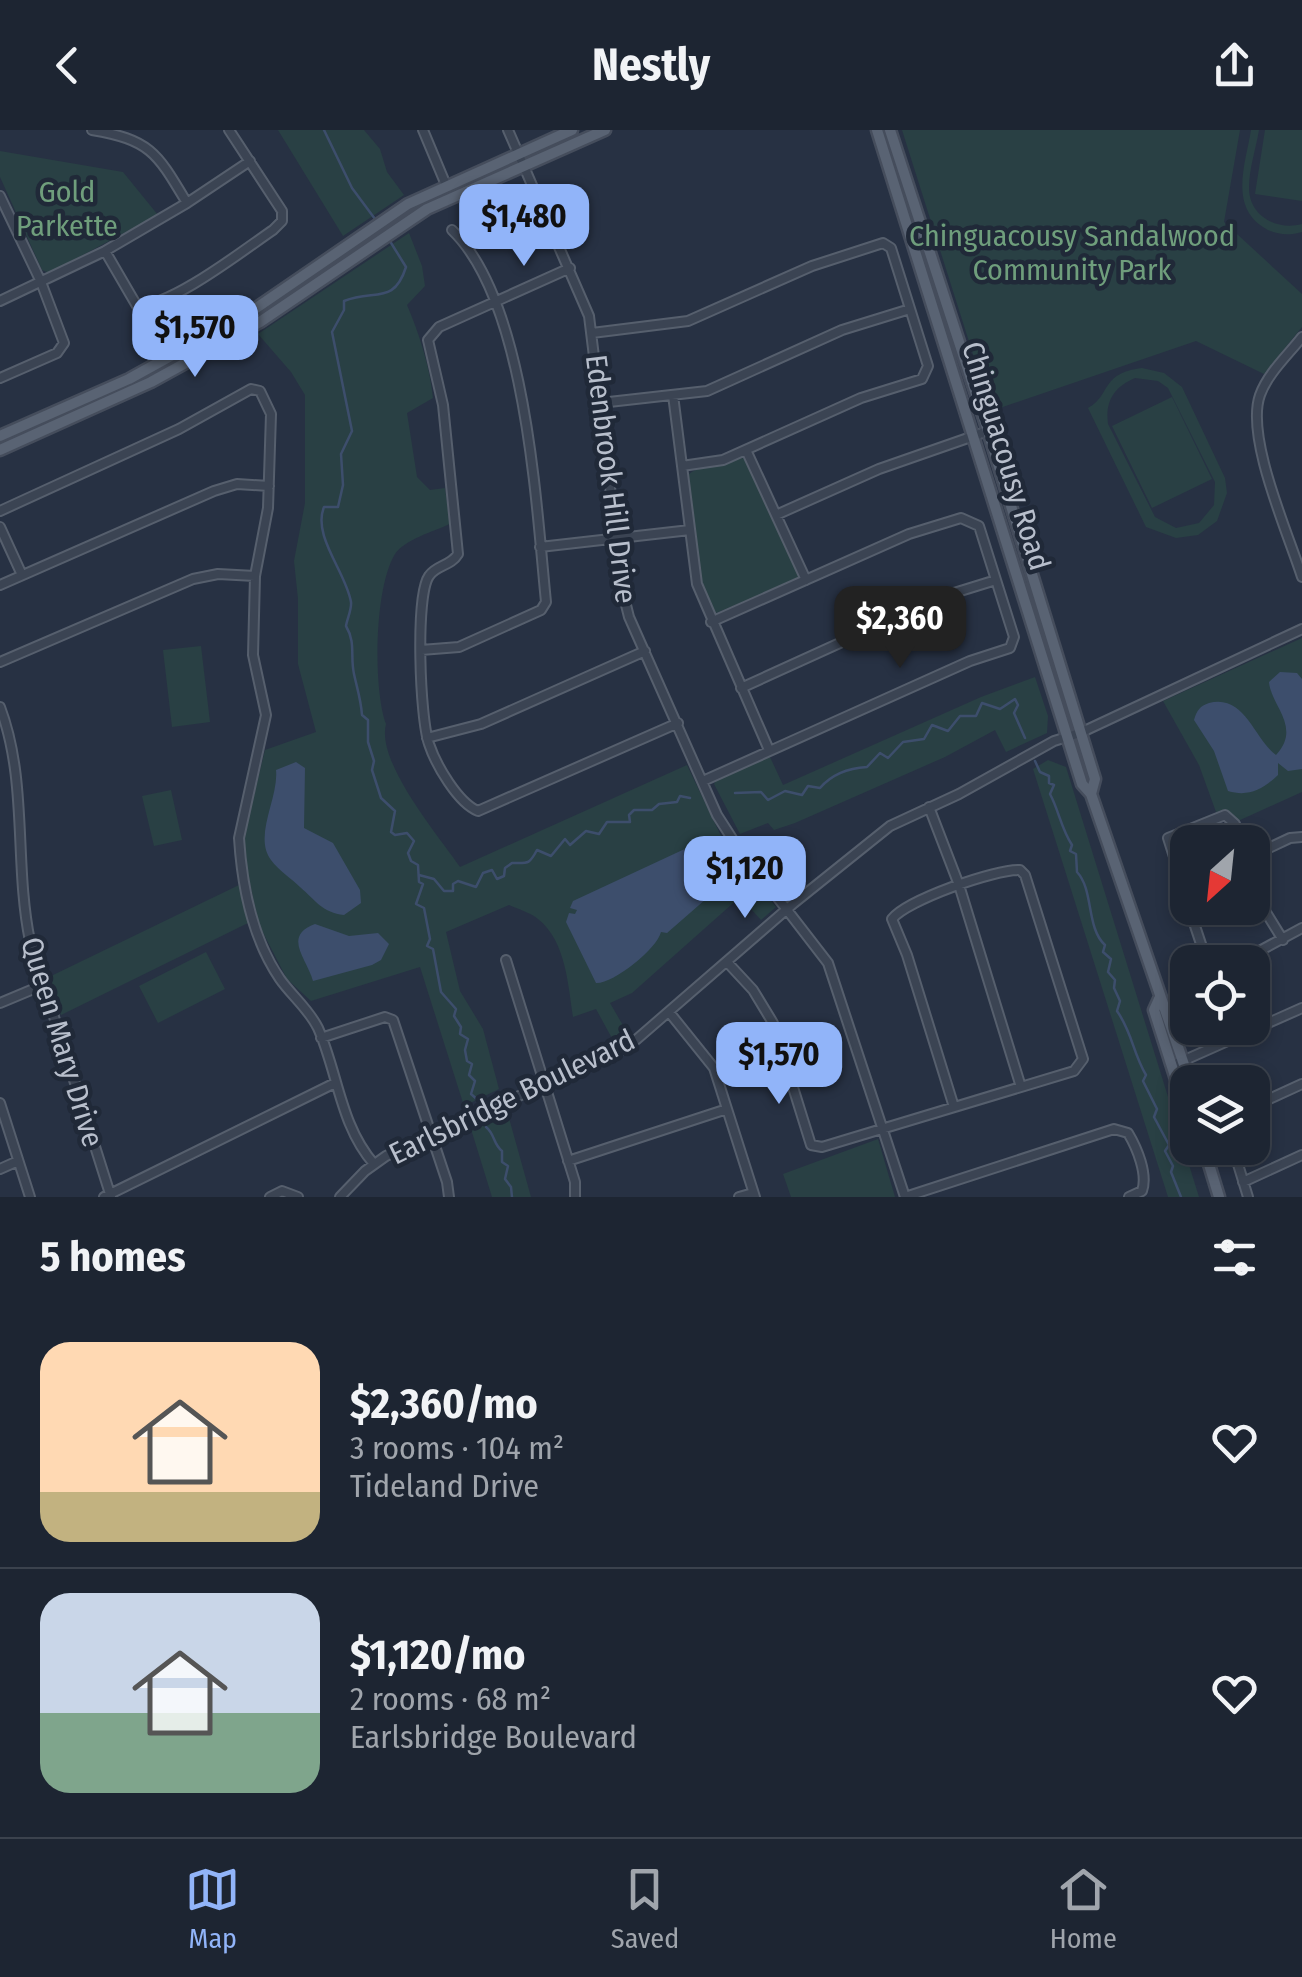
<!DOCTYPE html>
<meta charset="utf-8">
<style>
:root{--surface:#1d2532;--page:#252d3a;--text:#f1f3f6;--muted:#a0a5ac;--line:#3b424d;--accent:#91b4f9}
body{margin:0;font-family:"Fira Sans Condensed",sans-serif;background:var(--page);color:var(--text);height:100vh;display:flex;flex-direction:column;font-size:38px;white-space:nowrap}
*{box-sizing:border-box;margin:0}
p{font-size:32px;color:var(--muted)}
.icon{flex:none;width:55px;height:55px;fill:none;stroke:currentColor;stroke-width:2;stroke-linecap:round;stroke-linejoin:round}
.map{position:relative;height:1067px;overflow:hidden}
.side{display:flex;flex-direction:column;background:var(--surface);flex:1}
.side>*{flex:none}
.needle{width:65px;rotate:207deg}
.controls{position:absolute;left:1170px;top:695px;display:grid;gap:20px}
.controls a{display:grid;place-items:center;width:100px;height:100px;border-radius:20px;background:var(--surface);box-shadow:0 5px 15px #0003,0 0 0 2px var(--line);font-size:50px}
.price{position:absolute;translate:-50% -85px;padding:0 22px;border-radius:20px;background:var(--accent);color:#111;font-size:32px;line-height:65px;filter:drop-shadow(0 2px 5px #0008)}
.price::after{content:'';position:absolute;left:50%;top:60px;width:30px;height:22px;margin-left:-15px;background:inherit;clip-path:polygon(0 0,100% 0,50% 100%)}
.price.active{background:#222;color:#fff}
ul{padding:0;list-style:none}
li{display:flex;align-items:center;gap:30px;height:250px;padding:0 40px}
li+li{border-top:2px solid var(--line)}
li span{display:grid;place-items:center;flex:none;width:280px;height:200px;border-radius:30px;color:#555}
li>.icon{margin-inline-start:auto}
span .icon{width:120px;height:120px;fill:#fffc;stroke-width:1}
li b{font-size:42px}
h2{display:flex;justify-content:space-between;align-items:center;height:120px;padding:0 40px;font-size:42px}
header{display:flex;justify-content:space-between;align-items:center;height:130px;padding:0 40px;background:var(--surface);font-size:45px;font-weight:700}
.menu{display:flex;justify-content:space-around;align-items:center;height:140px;border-top:2px solid var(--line);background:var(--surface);font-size:28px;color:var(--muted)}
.menu a{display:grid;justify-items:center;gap:5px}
.menu .active{color:var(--accent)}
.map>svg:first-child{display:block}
.green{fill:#294044;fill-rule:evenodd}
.water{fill:#3d4e6c}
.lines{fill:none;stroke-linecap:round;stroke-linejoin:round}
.stream{stroke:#3d4e6c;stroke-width:2.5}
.minor-casing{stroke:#565f6d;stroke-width:12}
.major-casing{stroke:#454d5c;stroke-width:15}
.minor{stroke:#3b4453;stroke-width:8}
.major{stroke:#596373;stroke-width:10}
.labels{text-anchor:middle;stroke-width:9;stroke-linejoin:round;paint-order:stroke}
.park-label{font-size:30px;fill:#6f9e7c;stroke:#202938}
.street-label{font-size:30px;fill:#b8bfcc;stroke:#202938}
</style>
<header><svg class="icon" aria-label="back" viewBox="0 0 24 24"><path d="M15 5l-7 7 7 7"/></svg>Nestly<svg class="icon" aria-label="share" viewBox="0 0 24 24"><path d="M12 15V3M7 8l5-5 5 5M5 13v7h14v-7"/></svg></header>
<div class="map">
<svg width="1302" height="1067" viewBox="0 0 1302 1067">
<rect width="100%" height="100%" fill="#273143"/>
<path class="green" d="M278,0H364L380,19L387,42L404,65L343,106Z
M902,0H1240L1224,92L1302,164V197L1264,244L1196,211L991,281Z
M1251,0H1259C1256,18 1249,39 1249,58C1249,86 1277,101 1302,94V102C1288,106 1275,105 1263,97C1229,75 1246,32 1251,0Z
M1265,0H1302V71L1255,64Z
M0,21L123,42L158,85L49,143L42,140L0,47Z
M409,103L422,136L425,156L407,175C419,203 430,237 433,268L407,283L417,347L430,360L445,358L450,394C434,401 404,410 395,424C374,458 373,559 386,594C376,632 438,705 460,737L687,635L723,710L776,777L761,790L740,767L632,863L610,873L628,904L614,912L596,879L573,887C568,855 566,811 538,789C531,783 518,779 509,775L446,802L460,861L483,899L499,959L464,976L420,837L311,871L287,849L259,795L245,731L243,710L265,620L316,602L298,534V469L294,431L305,373V265L291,242L258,204Z
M1142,238L1164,243L1182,257L1225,348L1227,363L1217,391L1198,405L1176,408L1146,397L1088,278C1111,266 1100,243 1142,238ZM1135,248L1158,251L1168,258L1215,352L1214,375L1199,393L1176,398L1155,387L1108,294C1105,271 1114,257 1135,248Z
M1172,267L1212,349L1152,378L1112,296Z
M741,328L747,329L800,445L795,451L716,483C692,459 692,380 687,346C698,334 725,335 741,328Z
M1302,508V662L1238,691L1229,681L1216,682L1199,635L1163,571Z
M201,516L210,592L172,597L163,520Z
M1035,547L1048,586L1047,603L1006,622L995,600L945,627L795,693L774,700L768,693L740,704L714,654L717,649L770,627L783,655L981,567Z
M1048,630L1066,637L1199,1067H1168L1033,639Z
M171,660L182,710L154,716L142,666Z
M239,755L248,793L61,885L49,847Z
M206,822L225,859L158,893L139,856Z
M507,981L531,1067H492L471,999Z
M878,1009L895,1067H791L783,1044Z"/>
<path class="water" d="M1280,542L1297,543L1302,549V639L1288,641L1278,633V645C1262,660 1248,667 1228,661L1214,621L1194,590C1197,580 1200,576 1209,573C1245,564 1254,609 1276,625C1302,597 1271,576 1269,552Z
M296,632L305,638L304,698L333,713L360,760L361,773L344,785C323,783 315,770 300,757C291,748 279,741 271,730C253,706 279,668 276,640Z
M689,717C709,721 709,737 715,752L720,751L722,755L667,803L661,802C657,819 613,854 596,853L566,792L569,783L575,784L577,780L570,778L573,771Z
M315,794L349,806L378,803L389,814L381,830L372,835L313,851C307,829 282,806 315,794Z"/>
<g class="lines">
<path class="stream" d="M324,0L352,58L375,89
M388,108L406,137C394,175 375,159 344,171V180L332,202L352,301L341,324L343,355L338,377H324C312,406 346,442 351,472C352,479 347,489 346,496C356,513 350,526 354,544C357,558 361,570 362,585L368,590V612L374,631L372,640L381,668L395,681L391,702L395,705L407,703L414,711L408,723L411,731L418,735L419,752L423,754L416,774L424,778L430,809L427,816L433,819L441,862L456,879L454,886L461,897L460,904L468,909L465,920L467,931L472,934L469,945L475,951L471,964L479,971
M1035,631L1040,642L1049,646V653L1054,655L1050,664C1059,681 1061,698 1072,715L1070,721L1076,724L1077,742C1094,760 1086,798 1105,815L1103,822L1111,829L1108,842L1115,850L1114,858L1120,871L1117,881C1132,902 1133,923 1146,945L1143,951L1157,979L1154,987L1169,1015L1165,1021L1173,1036L1171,1042L1181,1067
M735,663L761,662L768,670L785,661L802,665L808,656L820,658C832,644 849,638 867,637L880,623L888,628L903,612L924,609L932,595L948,601L960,586H976L982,573L1000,579L1015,569L1018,575L1014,583L1025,608
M419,745L434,749L444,761H453V754L458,751L476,757L483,743L492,740L497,749L504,746L505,738L512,733C528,733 529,735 537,720L551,726L565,709L570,715L586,701L599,704L607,692H630L629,685L634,680H652L659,674L677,672L680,666L690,668
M486,997C495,1004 493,1014 502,1021V1032L508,1036L505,1049L511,1057L512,1067"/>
<g class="minor-casing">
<path id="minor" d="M92,0C151,10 157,23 187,73
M423,0L446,55
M508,0L589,186L623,463L629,487L717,685L733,710L828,833L905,1067
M0,66L41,152L64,213L57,223L0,248
M105,121L137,176C172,176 242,121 273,100L282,91V81L229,0
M570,138L439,197L428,210L443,275L458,424C451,436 436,435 429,446C415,466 420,589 429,614C436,635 458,673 478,681L678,593
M0,171L105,121L187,73L250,31
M592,203L688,191L812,136L883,113L891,118L928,236L922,249L861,268L723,330L682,336
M1302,207C1288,225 1268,243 1260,265C1245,307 1288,403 1302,447
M673,265L697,454L769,620
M600,273L707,261L842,200L910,179
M746,320L806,450
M0,381L179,299L251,259L260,261L271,284L268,378L255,446L253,525L266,585L239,708C242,756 252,808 280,849C292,866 308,878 318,898C338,943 340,995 374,1034
M776,385L879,339L988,301
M0,397L22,445
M540,417L690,400
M0,455L214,361L237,354L269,356
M421,520L459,517L541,480L546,472C536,373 526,171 452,100
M0,532L193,449L218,444L255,446
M741,558L941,467L996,450
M0,577C28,651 14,734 30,811L111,1067
M427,608L481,594L645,521
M703,651L970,531L1010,518L1014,507L979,396L961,388L909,404L711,492
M929,677L959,755L1021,957
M1252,726L1290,708L1302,707
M1252,748L1262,776L1283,810
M1188,771L1168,708L1225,685L1235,694L1241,712
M1189,778L1207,832
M506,830L575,1052V1067
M727,832L753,860L773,893L811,1015L822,1017L1074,941L1083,929L1025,745L1020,740C995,739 907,770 892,789L907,825L954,977
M1239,832L1302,798
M0,873L43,855
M669,882L714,938L755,1067
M321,908L385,887L393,890L447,1052L449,1067
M1178,933L1302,878
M0,973L30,1067
M1252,977L1302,954
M1233,1018L1248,1067
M568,1031L727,979
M0,1039L18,1031
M1243,1052L1302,1025
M104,1067L335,953
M270,1067L282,1061L298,1067
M340,1067L365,1041L386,1026L621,920L637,909L794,773L890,696L959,664L1054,611L1080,603L1302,499
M739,1067L753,1063
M905,1067L1114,999L1128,1003C1137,1018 1148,1044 1142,1061L1129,1067"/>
</g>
<g class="major-casing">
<path id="major" d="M877,0L1082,654L1091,664L1190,952
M890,0L988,301L1095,649L1091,664
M0,306L129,249L252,181L408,74L572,0
M0,320L151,252L260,192L427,79L605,0
M1159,869L1154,880L1188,987
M1204,1018L1219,1067"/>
</g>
<use href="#minor" class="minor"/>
<use href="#major" class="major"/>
</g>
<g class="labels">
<g class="park-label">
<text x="67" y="72">Gold<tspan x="67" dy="34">Parkette</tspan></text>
<text x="1072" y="116">Chinguacousy Sandalwood<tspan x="1072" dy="34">Community Park</tspan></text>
</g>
<g class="street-label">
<text transform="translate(1006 326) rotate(73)" y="10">Chinguacousy Road</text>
<text transform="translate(611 349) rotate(83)" y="10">Edenbrook Hill Drive</text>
<text transform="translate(62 912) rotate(73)" y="10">Queen Mary Drive</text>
<text transform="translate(512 967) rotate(-26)" y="10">Earlsbridge Boulevard</text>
</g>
</g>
</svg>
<div class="controls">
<a><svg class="needle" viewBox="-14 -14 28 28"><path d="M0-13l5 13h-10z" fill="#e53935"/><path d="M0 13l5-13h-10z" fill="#a0a5ac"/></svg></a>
<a><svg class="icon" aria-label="locate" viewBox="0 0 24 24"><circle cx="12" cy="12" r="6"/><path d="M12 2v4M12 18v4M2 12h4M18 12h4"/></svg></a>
<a><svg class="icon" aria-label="layers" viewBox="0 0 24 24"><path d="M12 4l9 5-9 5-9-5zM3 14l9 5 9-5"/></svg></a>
</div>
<b class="price" style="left:524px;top:139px">$1,480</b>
<b class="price" style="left:195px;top:250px">$1,570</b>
<b class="price active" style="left:900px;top:541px">$2,360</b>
<b class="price" style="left:745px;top:791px">$1,120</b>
<b class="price" style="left:779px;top:977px">$1,570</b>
</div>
<section class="side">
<h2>5 homes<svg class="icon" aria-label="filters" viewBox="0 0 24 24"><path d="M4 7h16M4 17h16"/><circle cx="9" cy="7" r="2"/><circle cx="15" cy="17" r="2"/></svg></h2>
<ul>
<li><span style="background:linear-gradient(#ffd9b3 75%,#c2b280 0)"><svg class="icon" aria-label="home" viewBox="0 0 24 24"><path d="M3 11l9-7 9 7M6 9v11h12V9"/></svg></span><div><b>$2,360/mo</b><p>3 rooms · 104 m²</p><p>Tideland Drive</p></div><svg class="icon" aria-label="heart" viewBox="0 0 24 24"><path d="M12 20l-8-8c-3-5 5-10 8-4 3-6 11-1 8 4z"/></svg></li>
<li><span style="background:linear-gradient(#c9d6e8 60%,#7fa58c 0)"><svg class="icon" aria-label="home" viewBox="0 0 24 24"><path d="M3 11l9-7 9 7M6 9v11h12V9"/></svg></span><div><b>$1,120/mo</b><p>2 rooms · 68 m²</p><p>Earlsbridge Boulevard</p></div><svg class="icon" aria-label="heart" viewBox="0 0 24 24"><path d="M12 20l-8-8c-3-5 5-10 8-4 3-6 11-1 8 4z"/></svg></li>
</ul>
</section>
<nav class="menu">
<a class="active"><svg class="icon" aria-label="map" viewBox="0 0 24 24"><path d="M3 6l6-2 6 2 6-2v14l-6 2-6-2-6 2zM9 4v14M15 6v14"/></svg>Map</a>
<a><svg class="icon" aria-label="saved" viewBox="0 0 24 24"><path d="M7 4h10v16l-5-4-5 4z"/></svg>Saved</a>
<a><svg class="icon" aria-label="home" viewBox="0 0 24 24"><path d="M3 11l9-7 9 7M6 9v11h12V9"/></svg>Home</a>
</nav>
